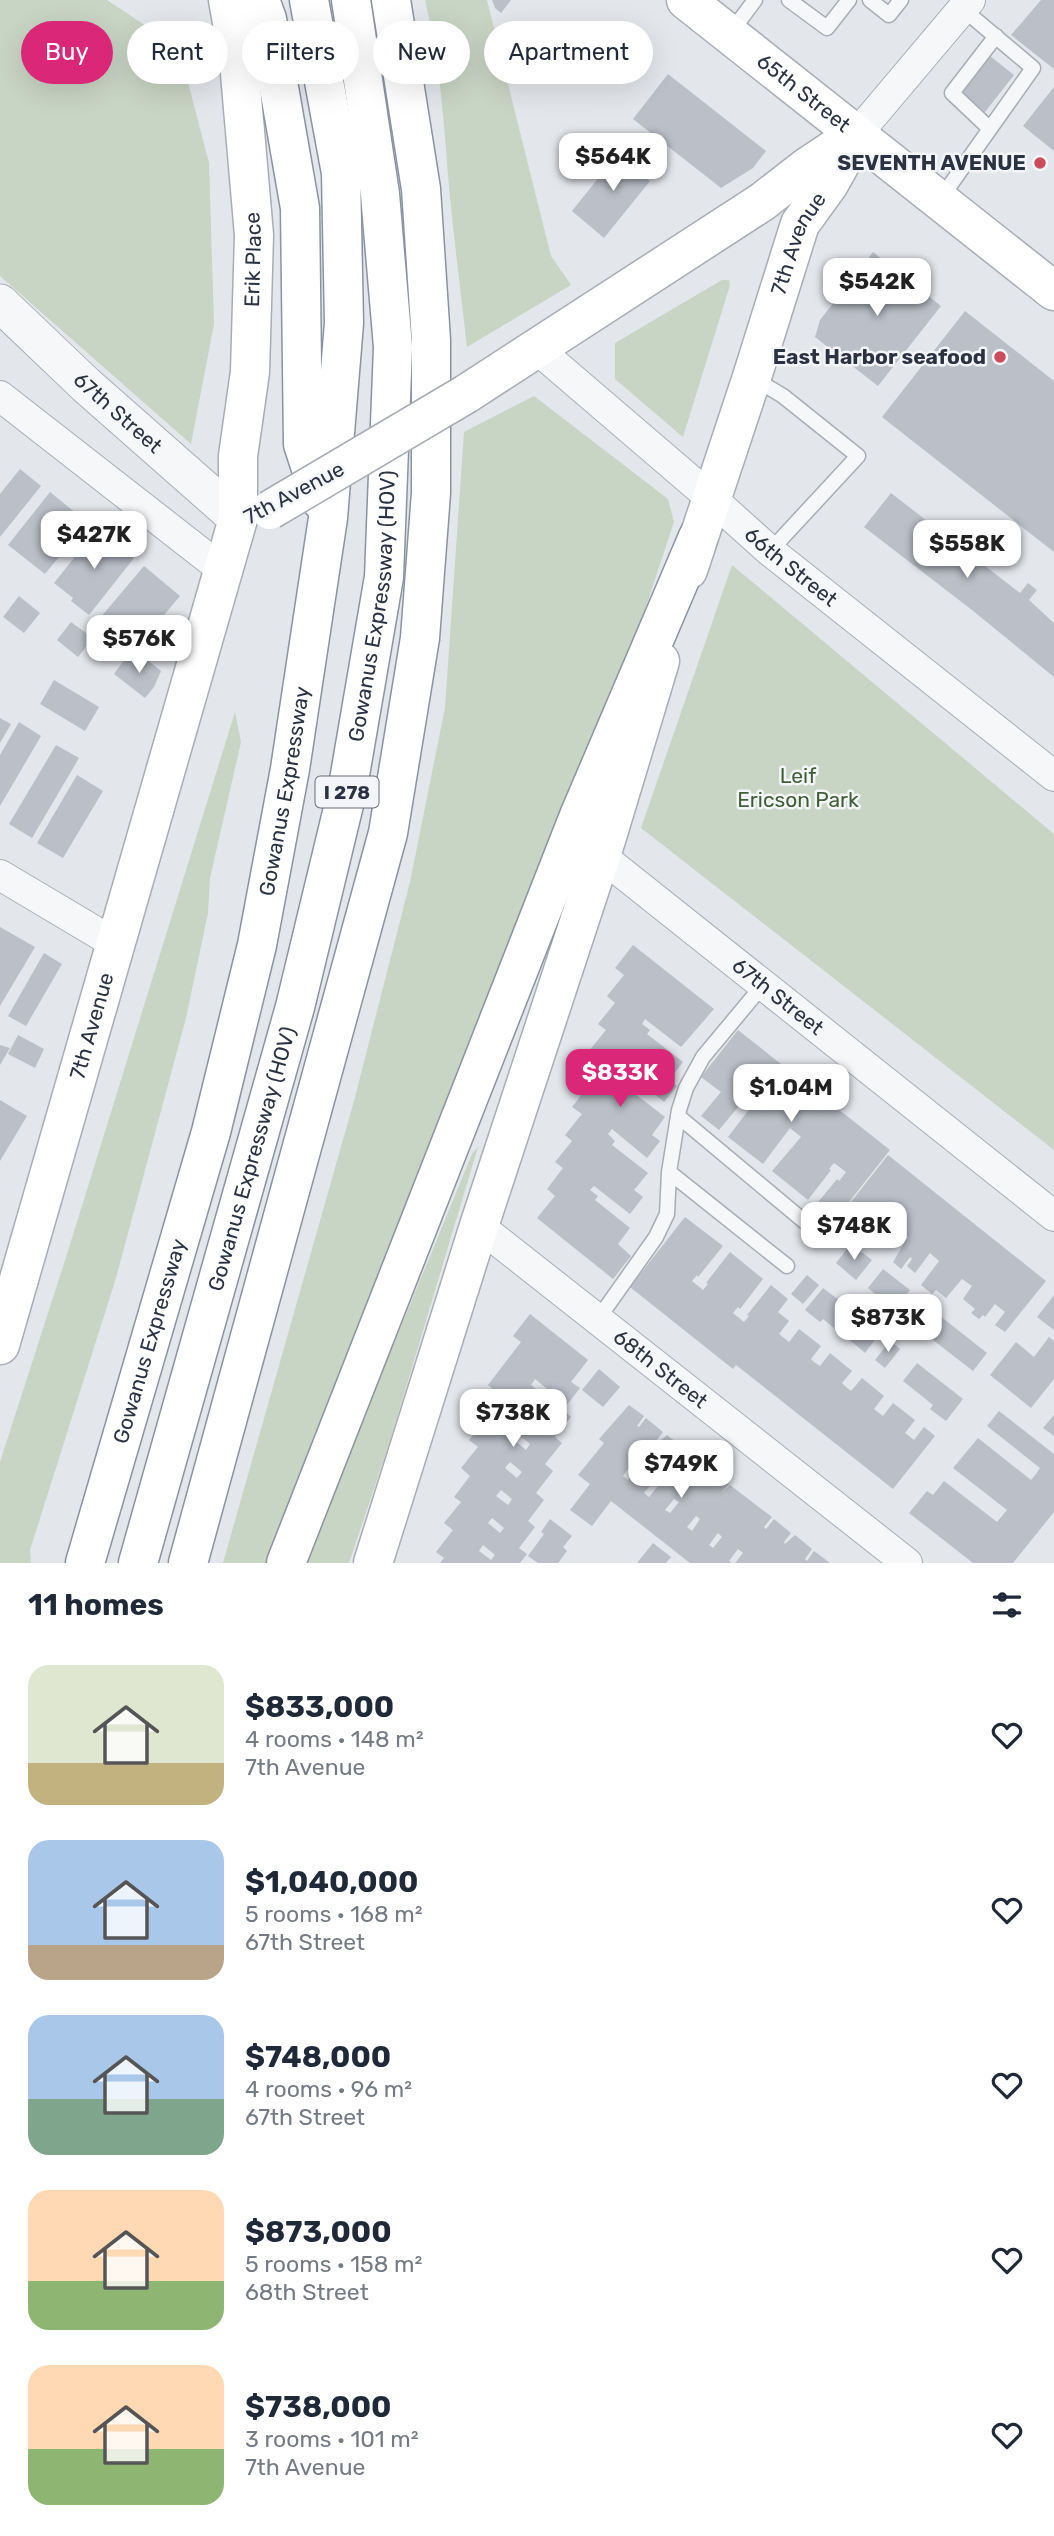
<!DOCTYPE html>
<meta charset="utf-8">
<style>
:root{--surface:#fff;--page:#f6f6f7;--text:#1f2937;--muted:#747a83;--accent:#db2777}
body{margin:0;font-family:Rubik,sans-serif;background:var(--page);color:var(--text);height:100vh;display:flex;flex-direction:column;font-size:26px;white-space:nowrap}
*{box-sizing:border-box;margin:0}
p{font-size:23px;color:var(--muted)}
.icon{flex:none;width:38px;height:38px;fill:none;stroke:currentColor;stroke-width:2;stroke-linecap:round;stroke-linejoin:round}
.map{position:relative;height:1563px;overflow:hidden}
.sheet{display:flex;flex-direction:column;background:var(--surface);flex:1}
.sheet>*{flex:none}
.banner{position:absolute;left:21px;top:21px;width:700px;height:63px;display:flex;gap:14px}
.price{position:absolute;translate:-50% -60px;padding:0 16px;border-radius:14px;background:#fff;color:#222;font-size:23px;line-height:46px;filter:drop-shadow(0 2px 4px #0008)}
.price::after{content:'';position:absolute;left:50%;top:42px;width:21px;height:16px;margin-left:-10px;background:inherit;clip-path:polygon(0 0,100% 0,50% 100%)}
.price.current{background:var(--accent);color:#fff}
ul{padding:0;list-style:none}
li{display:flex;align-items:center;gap:21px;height:175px;padding:0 28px}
li span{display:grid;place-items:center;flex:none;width:196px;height:140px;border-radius:21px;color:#555}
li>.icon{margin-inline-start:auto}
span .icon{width:84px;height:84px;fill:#fffc;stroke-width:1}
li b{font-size:30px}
h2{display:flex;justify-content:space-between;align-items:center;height:84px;padding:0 28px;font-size:30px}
.pill{padding:0 24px;border-radius:32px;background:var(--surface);box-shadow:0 7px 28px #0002;font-size:24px;line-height:63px}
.pill.current{background:var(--accent);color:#fff}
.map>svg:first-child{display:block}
.green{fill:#c8d4c4}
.building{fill:#babfc8;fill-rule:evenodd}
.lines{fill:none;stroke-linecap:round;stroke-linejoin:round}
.service-casing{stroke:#a8adb5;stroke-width:17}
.minor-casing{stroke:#a8adb5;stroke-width:32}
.tertiary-casing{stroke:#a8adb5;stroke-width:39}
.secondary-casing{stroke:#a8adb5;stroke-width:41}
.motorway-casing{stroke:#8a93a1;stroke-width:41}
.service{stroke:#f6f7f9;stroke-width:14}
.minor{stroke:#f6f7f9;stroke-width:30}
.tertiary{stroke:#f6f7f9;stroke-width:37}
.secondary{stroke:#fff;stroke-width:38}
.motorway{stroke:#fff;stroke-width:38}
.secondary-bridge-casing{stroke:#a8adb5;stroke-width:41;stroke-linecap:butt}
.secondary-bridge{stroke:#fff;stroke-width:38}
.poi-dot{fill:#cc4b5d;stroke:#f3f5f8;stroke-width:2.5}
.labels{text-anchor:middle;stroke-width:5;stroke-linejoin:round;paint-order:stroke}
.shield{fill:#f3f5f8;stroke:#676d79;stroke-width:2}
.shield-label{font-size:19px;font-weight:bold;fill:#2b3343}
.street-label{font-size:21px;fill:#2b3343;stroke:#f3f5f8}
.poi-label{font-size:21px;font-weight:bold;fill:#2b3343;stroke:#f3f5f8;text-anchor:end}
.park-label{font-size:21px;fill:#3f5e38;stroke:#f3f5f8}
</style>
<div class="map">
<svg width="1054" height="1563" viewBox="0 0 1054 1563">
<rect width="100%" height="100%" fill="#e3e6eb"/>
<path class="green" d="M0,0H107L179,48L209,163L214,324L191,444L0,276Z
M425,0H487L551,256L571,285L467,347C461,294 454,240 449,187C444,124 440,61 425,0Z
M722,280H729L730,285L683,437L615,379V343Z
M534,396L668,499L674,522L623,676L272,1563H223L354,1101L410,882L445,708L464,432Z
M732,565L1054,834V1150L641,828Z
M235,712L241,742L210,878L208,913L186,1018L116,1278L30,1550L31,1563H0V1462L68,1251Z
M478,1147L390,1441L349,1563H306L349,1453L472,1154Z"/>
<path class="building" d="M492,0H511L501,13L495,8Z
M1041,0H1054V69L1011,35Z
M990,56L1014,75L985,112L961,92Z
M668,74L766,151L753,168L721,188L633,119Z
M1054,87V151L1023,126Z
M625,145L645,161L637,171L650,181L604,238L572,211Z
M873,252L892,267L899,258L919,275L912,283L941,306L878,386L815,337L820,320Z
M965,311L1054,381V552L882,417Z
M20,469L41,486L0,537V494Z
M50,492L87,522L45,574L8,545Z
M891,493L1020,593L1028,583L1037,590L1029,600L1054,623V677L972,610L864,527Z
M97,529L134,558L89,615L71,601L73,598L54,583Z
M144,566L180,596L134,651L127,645L129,642L100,618Z
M19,596L40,613L24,633L3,617Z
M71,622L93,638L78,657L57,640Z
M128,655L140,665L145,658L161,671L154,687L145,698L114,674Z
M54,680L99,707L85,731L40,704Z
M0,718L11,724L0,743Z
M19,722L41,736L0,806V755Z
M56,745L79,758L32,838L9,824Z
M77,775L103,791L63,858L37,843Z
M0,927L35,947L0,1006Z
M633,945L714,1009L681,1047L645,1019L642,1024L650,1030L647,1034L683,1062L669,1080L677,1086L664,1102L629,1073L624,1079L633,1085L630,1090L665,1117L652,1135L660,1141L647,1158L612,1129L608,1134L615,1141L612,1145L648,1173L634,1190L643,1197L630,1214L594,1186L590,1190L598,1196L595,1200L630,1228L618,1244L631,1256L613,1279L537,1218L555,1196L547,1189L563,1168L555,1162L572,1141L565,1135L582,1114L572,1107L589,1085L581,1079L598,1058L589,1051L606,1030L598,1024L615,1003L607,996L624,975L615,968Z
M44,953L62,964L26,1026L8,1016Z
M738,1030L890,1150L834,1221L815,1206L837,1179L839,1181L846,1172L834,1163L829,1169L831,1170L808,1200L772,1171L801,1137L790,1128L763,1164L728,1137L751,1107L753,1109L758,1103L746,1093L741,1099L743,1101L719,1130L701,1116L721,1092L701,1077Z
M18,1035L44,1049L35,1068L8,1054Z
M0,1045L10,1048L0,1065Z
M0,1100L27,1116L0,1161Z
M888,1155L1046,1281L1005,1332L995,1325L1005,1312L995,1304L985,1317L983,1315L979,1319L971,1313L975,1309L963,1299L972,1286L962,1279L946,1298L936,1290L932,1294L921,1285L939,1261L930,1253L915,1273L907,1266L912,1259L910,1257L901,1269L893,1262L908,1237L897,1228L888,1240L868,1224L878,1211L868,1202L857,1215L847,1207Z
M685,1217L723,1246L698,1277L697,1275L692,1281L703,1290L708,1284L706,1283L730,1252L763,1279L740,1309L738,1307L733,1313L744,1322L749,1316L747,1315L771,1285L788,1299L778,1312L789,1321L779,1334L789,1342L799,1329L821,1346L811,1359L814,1362L820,1366L830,1353L852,1371L842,1383L846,1387L851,1391L862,1378L884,1396L874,1409L883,1416L893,1403L915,1420L905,1433L909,1436L914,1440L924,1427L935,1436L893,1489L736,1365L733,1369L630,1287Z
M851,1244L872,1260L856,1280L836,1263Z
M883,1269L910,1290L894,1310L868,1288Z
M807,1275L819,1285L803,1304L791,1294Z
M823,1288L849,1308L834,1328L823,1319L820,1322L805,1310Z
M1054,1295V1330L1037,1317Z
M930,1308L987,1353L973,1371L915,1326Z
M530,1314L588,1360L571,1382L580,1388L563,1410L571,1417L555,1437L562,1443L545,1464L553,1471L536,1493L544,1500L528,1521L535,1527L519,1548L527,1554L520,1563H440L444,1558L436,1552L453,1530L444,1523L461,1502L454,1497L470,1476L461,1468L478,1447L469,1440L486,1418L478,1412L494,1390L488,1385L521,1342L513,1336ZM535,1379L547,1389L543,1394L531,1385ZM527,1407L538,1416L534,1421L523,1413ZM518,1434L530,1444L526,1450L514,1440ZM510,1462L522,1472L517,1478L505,1468ZM501,1490L512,1499L508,1505L496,1496ZM492,1518L504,1528L500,1533L488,1523ZM483,1545L495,1555L491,1560L479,1551Z
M860,1317L880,1333L865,1353L845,1336Z
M1049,1337L1054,1341V1379L1031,1408L990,1375L1016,1342L1034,1357Z
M890,1341L900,1349L885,1368L875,1360Z
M917,1363L963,1399L946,1421L930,1409L933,1405L903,1381Z
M599,1369L620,1387L603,1407L582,1390Z
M629,1405L644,1416L637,1426L639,1427L646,1418L663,1432L656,1441L658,1443L667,1435L729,1484L721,1493L730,1485L772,1517L764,1527L766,1529L774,1519L791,1533L784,1542L785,1544L795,1535L812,1549L805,1559L807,1561L814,1551L830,1563H735L743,1553L738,1549L729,1561L732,1563H690L611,1501L592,1526L570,1510L590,1484L578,1475L604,1443L599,1439ZM631,1465L637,1469L628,1480L623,1476ZM653,1482L658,1486L649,1497L644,1493ZM674,1499L679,1502L670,1513L665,1510ZM696,1516L700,1519L692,1531L687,1527ZM718,1533L722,1537L713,1548L709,1545Z
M999,1411L1054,1454V1512L1013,1563H973L909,1513L927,1491L933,1495L944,1481L997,1522L1007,1510L953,1468L978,1438L1031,1480L1036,1474L1040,1468L987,1426Z
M1054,1415V1436L1043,1428Z
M550,1519L572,1536L563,1547L567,1551L558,1563H538L528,1556L544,1534L541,1532Z
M653,1543L671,1557L666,1563H637Z"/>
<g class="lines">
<g class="service-casing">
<path id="service" d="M789,0L827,28L849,0
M870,0L889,15L901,0
M731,32L755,0
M989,128L952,93L996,36
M941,198L1033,68L963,9
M753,378L783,396L858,456L770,551
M678,1116L817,1232
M669,1172L787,1266
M598,1319L656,1237L667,1214L669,1172L679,1110L686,1088L703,1057L763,985"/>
</g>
<g class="minor-casing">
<g id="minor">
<path d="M857,134L970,0"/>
<path id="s1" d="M536,348L711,498L770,551L1054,776"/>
<path d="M0,396L223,570"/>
<path id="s2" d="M601,856L1054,1216"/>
<path d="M0,875L116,944"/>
<path id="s3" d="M479,1226L907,1563"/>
</g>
</g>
<g class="tertiary-casing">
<g id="tertiary">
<path id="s4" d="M0,303L86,385L238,519"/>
</g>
</g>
<g class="secondary-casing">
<g id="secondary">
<path id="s5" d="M686,0L1054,291"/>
<path d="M466,394L762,202L807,167L852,137"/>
<path id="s6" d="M688,570L752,377L800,224L829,184L857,134"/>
<path id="s7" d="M0,1345L238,519V456L250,372L254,235L239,62L228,0"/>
<path d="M373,1563L479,1226L606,840L660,661"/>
</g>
</g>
<g class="motorway-casing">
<g id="motorway">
<path d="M260,0L267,19L300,208L303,444L322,502"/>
<path id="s8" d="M85,1563L211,1132L257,945L290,769L328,518L344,323L341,173L309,0"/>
<path id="s9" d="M138,1563L295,1007L347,792L384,577L393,347L380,194L351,0"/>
<path d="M188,1563L388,833L420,638L431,493V340L421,189L391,0"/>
<path d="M286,1563L579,816L698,537"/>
</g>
</g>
<use href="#service" class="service"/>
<use href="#minor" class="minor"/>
<use href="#tertiary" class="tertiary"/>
<use href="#secondary" class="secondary"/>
<use href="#motorway" class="motorway"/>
<g class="secondary-bridge-casing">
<path id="secondary-bridge" d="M270,510L466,394"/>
</g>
<use href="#secondary-bridge" class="secondary-bridge"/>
</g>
<g class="poi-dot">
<circle cx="1040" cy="163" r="7"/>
<circle cx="1000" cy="357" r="7"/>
</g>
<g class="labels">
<rect class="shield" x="315.5" y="776.5" width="63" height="31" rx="5"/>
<g class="shield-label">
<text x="347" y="799">I 278</text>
</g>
<g class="street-label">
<text dy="7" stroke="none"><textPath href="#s5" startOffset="150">65th Street</textPath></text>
<text dy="7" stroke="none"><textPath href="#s6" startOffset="345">7th Avenue</textPath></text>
<text dy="7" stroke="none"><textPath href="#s7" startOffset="1120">Erik Place</textPath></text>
<text dy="7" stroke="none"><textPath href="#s4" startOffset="161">67th Street</textPath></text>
<text transform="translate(294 493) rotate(-28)" y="7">7th Avenue</text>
<text dy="7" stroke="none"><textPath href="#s1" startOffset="336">66th Street</textPath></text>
<text dy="7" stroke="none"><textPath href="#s9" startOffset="987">Gowanus Expressway (HOV)</textPath></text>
<text dy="7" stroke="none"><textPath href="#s8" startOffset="798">Gowanus Expressway</textPath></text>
<text dy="7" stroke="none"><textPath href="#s2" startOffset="226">67th Street</textPath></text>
<text dy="7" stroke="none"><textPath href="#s7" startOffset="332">7th Avenue</textPath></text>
<text dy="7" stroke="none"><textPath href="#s9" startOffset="420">Gowanus Expressway (HOV)</textPath></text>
<text dy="7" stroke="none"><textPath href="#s8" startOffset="231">Gowanus Expressway</textPath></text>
<text dy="7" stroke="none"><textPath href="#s3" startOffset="231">68th Street</textPath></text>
</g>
<g class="poi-label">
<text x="1026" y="170">SEVENTH AVENUE</text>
<text x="986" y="364">East Harbor seafood</text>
</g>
<g class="park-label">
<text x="798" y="783">Leif<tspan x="798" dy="24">Ericson Park</tspan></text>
</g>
</g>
</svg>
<b class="price" style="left:613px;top:193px">$564K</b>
<b class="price" style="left:877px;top:318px">$542K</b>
<b class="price" style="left:94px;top:571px">$427K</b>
<b class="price" style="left:967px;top:580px">$558K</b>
<b class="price" style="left:139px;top:675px">$576K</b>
<b class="price current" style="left:620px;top:1109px">$833K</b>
<b class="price" style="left:791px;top:1124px">$1.04M</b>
<b class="price" style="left:854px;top:1262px">$748K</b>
<b class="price" style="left:888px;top:1354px">$873K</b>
<b class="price" style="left:513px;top:1449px">$738K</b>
<b class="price" style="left:681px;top:1500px">$749K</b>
<div class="banner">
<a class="pill current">Buy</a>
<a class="pill">Rent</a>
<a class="pill">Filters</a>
<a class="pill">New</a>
<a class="pill">Apartment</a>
</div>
</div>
<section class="sheet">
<h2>11 homes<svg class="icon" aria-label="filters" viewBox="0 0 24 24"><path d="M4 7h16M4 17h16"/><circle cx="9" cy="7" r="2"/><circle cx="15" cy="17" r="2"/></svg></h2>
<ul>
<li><span style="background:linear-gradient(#dfe7d0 70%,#c2b280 0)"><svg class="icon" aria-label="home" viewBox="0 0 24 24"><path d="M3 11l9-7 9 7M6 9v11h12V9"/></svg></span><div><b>$833,000</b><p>4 rooms · 148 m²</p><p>7th Avenue</p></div><svg class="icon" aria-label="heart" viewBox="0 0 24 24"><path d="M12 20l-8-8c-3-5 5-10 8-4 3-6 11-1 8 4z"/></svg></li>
<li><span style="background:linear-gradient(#a9c7e8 75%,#b9a48a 0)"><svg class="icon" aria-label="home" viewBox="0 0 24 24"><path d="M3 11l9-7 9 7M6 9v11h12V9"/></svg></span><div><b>$1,040,000</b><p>5 rooms · 168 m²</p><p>67th Street</p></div><svg class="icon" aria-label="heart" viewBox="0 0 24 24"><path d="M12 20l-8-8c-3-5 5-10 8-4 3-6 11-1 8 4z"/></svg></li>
<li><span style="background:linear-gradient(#a9c7e8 60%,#7fa58c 0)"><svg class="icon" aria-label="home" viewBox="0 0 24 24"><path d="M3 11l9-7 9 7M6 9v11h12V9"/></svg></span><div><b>$748,000</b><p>4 rooms · 96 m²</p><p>67th Street</p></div><svg class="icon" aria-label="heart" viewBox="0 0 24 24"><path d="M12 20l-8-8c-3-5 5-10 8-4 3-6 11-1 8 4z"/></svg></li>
<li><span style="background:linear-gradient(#ffd9b3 65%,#8fb573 0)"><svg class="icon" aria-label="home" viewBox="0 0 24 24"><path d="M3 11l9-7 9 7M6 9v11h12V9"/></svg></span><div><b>$873,000</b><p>5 rooms · 158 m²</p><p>68th Street</p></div><svg class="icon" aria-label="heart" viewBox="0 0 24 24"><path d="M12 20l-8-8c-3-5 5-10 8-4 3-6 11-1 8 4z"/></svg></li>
<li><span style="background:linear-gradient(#ffd9b3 60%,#8fb573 0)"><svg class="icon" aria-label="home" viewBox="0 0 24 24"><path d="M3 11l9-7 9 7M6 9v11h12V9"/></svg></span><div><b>$738,000</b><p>3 rooms · 101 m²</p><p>7th Avenue</p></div><svg class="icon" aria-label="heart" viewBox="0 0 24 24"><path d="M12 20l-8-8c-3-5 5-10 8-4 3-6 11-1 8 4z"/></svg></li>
</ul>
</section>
